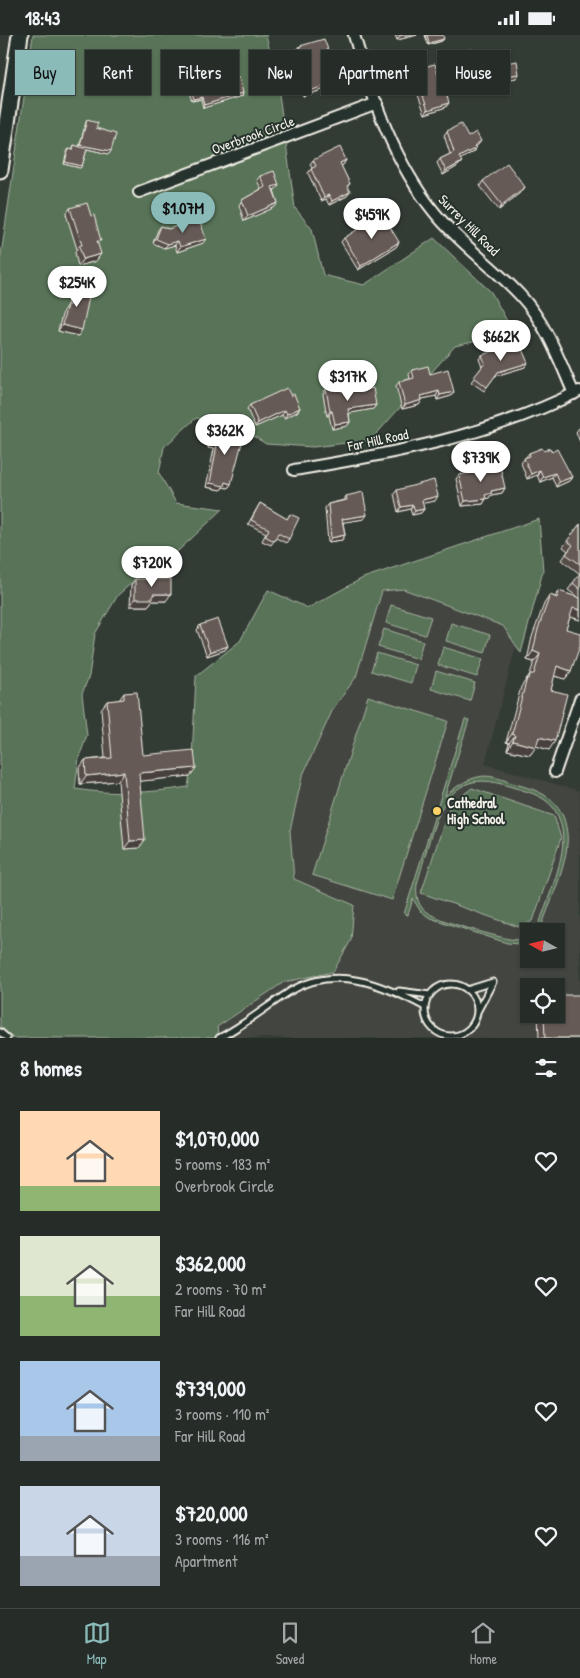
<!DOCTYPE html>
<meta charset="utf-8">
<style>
:root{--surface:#262c28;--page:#2e3430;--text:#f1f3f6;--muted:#a4a7a8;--line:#424845;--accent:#8bbbb9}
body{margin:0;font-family:"Patrick Hand",sans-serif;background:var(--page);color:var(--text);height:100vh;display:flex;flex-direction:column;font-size:19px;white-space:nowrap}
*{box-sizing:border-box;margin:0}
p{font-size:16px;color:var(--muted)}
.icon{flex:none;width:28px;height:28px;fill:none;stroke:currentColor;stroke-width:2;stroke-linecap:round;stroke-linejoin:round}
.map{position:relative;height:1003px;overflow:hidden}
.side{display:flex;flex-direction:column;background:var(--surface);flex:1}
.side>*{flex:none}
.hud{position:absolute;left:15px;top:15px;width:550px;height:45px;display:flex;gap:10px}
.needle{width:32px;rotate:278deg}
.buttons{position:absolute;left:520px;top:888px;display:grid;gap:10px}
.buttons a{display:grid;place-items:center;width:45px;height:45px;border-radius:0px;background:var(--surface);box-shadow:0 1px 4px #0004,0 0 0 1px var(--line);font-size:25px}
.price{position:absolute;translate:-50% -42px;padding:0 11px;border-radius:18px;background:#fff;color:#222;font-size:16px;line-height:32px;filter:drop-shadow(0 1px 2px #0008)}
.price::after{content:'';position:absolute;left:50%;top:30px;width:15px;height:11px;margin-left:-8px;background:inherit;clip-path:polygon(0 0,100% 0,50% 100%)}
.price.active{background:var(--accent);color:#111}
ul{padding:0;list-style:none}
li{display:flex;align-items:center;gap:15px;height:125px;padding:0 20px}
li span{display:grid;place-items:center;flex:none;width:140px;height:100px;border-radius:0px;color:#555}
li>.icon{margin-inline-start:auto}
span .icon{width:60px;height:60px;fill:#fffc;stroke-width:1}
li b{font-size:21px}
h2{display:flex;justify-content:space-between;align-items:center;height:60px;padding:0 20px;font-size:21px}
.pill{padding:0 18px;border-radius:0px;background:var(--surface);box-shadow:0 1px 4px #0004,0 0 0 1px var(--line);font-size:18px;line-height:45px}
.pill.active{background:var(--accent);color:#111}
.status{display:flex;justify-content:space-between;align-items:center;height:35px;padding:0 25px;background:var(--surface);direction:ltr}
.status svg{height:14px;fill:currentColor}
.tab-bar{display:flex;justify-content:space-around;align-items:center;height:70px;border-top:1px solid var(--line);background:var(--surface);font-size:14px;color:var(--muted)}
.tab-bar a{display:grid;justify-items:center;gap:2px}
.tab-bar .active{color:var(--accent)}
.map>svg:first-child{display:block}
.built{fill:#42443f;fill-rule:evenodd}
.green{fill:#597358;stroke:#a6b2a0}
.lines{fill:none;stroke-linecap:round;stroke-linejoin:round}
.lane-casing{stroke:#f4f1e8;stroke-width:9}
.street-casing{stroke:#f4f1e8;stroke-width:14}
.primary-casing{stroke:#f4f1e8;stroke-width:19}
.lane{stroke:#26332d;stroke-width:5}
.street{stroke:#26332d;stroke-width:10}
.primary{stroke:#26332d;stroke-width:15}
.wall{fill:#574d49;stroke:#f4f1e8}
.shaded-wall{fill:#473f3c;stroke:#f4f1e8}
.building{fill:#655a55;stroke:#f4f1e8}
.poi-dot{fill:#ffd166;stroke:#26332d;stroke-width:2}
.labels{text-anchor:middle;stroke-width:4;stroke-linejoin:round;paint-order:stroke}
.street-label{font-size:14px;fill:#f4f1e8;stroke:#26332d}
.poi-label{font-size:14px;font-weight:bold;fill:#f4f1e8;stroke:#26332d;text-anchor:start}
</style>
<div class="status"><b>18:43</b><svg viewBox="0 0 49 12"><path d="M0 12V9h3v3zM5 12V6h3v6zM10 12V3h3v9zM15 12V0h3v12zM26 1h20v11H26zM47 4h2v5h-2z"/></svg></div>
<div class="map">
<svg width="580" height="1003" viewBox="0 0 580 1003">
<rect width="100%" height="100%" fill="#333b35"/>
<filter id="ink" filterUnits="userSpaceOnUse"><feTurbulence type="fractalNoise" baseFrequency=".02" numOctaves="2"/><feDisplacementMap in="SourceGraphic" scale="10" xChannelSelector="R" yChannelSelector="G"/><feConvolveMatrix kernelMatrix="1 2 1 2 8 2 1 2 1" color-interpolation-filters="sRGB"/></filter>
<g filter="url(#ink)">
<path class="built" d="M403,554L503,591L516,611L485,729L580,756V1003H219L216,993L284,947L333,937L354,870L294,844L290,796L302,742L333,674L356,642L382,556ZM529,896H556V924H529ZM529,951H556V979H529Z"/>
<path class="green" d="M33,0H266L277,45L295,173L312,194L323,240L364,250L434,203L491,257L512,295L495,302L455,311L371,405L313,412L266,409L233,388L196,383L164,412L159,438L176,468L223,474L178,516L143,538L118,560L95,599L89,641L82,659L87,700L79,723L75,754C113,760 150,758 188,752L192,725L196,641L240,606L268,555L308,573L363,543L539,484L543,536L521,618L503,591L403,554L382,556L356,642L333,674L302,742L290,796L294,844L354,870L351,905L333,937L284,947L217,992L219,1003H0V227Z
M391,570L431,582L425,600L386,588Z
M451,588L490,600L485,618L446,606Z
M384,594L423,606L418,624L378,612Z
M443,612L483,624L477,642L438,630Z
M377,618L416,630L411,648L371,636Z
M436,636L475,648L470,666L431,654Z
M368,661L448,686L392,865L312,840Z
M465,684L469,685L445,761C455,753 464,745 478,742C489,739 501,744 512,748C541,756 563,763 567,798C570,824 551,865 542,890L539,896H535L540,887C548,862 567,821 562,795C557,766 540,760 515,753C487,744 466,740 446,766C433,784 424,827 417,849C416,859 417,868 424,875C435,886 492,900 509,904L520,905L529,901V905L519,909L507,908L430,883L421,877L413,864L408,880L404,879Z
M472,753L554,781L561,803L533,886L519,892L421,858L450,770Z"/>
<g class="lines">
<g class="lane-casing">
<path id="lane" d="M425 975a26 26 0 1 1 52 0a26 26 0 1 1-52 0Z
M467,955L493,947
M399,956L430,960
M477,977L493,947
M0,997L7,1003
M219,1003C244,990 266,972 289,957C335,929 382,949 425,972"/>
</g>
<g class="street-casing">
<path id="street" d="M354,0C372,62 394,128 435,178C460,209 493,231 520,260C546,288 559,324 574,359
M139,157L377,68
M294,435C391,419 490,401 579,356
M555,737L580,664"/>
</g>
<g class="primary-casing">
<path id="primary" d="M0,135L20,0"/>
</g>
<use href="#lane" class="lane"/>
<use href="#street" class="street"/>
<use href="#primary" class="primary"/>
</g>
<path class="wall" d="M395,0H417L397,5Z
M425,0H443L442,6L428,10Z
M300,11L339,43L336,48L328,50L325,54L303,61L293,31L296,26L300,25L297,15Z
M456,16L474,33L471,38L456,40L453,20Z
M505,28L519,39L516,43L504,45L502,32Z
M420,33L438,40L448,49L445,53L446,72L425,79L418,60L421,56L423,55L417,38Z
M191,55L243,58L242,61L203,73L201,64L192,66L189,57Z
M87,85L96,93L109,119L87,114L82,131L80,133L64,129L67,116L69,114L72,115L74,110L79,112L86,87Z
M447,96L481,106L478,110L475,112L476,113L473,117L460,124L458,131L443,140L437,128L440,124L450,119L444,100Z
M313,125H346L343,130L341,131L350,149L347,152L350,157L347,161L329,170L326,164L321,166L308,138L312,133L310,129Z
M260,141L279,150L276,154L274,155L278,168L275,172L244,186L239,170L242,165L261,154L257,145Z
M483,146L525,152L522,156L499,175L480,151Z
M70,173L98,209L96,226L78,231L75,217L77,214L66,179Z
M161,191L203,208L177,217L175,210L164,213L153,208L158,195Z
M344,203L399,207L396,212L358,235L341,207Z
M75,249L78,301L58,296L63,276L67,270L71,255Z
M482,320L525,332L495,341L484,356L471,347L482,332L479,324Z
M412,335L430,339L454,357L451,361L437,365L436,361L422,364L419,370L402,374L396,351L399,347L410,344L409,339Z
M326,354L341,356L363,355L376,370L373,374L349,378L350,387L347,391L332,394L329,380L327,381L323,359Z
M291,361L300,373L297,377L284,383L282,380L255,392L247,374L250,370Z
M580,392V407L576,397L579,393Z
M214,394L231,449L228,453L223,452L221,455L206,452L214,414L208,413L211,398Z
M544,416L552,417L572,442L569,446L556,452L552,442L540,447L537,440L527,444L521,428L529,418Z
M459,440L505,453L502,458L491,460L489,463H486V464L483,469L462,471L456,444Z
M397,455L435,466L422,468L424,474L421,478L412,480L410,474L398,477L394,459Z
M346,461L364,484L343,487L345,500L342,505L328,507L325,473L328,469L344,465Z
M260,468L287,484L290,479L289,504L286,508L276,503L271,510L262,506L266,498L248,489Z
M580,489V585L570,582L566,594L571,636L565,644L554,641L551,655L549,715L536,711L530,720L507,715L509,708L506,707L521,652L530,639L534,627L527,625L532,602L544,569L550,560L555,562L559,556L579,563L568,555L580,539L562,525L568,516L563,512Z
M135,544L166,566H152L148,571H130L131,550Z
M200,590L228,611L225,615L207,621L197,595Z
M124,658L143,720L190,741L140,746L139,813L124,814L118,746L80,749L79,734L85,725L105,723L101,674L107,666L119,665Z
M538,979H556L580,1003H539Z"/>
<path class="shaded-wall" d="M404,0H417L397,5L400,1Z
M444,4L442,6L428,10L429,8Z
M474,33L471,38L456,40L459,35Z
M519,39L516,43L504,45L507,41Z
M339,43L336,48L328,50L325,54L303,61L306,57L327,47Z
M243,58L242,61L203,73L204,70Z
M202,62L201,64L192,66L194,64Z
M449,68L446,72L425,79L428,75Z
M80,110L111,116L109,119L79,112Z
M476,113L473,117L456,127L459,122Z
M346,125L343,130L337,133L340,128Z
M65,127L82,131L80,133L64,129Z
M462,127L458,131L443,140L446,136Z
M279,150L276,154L269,156L272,152Z
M525,152L522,156L499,175L502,170Z
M350,157L347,161L329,170L332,166Z
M329,160L326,164L321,166L324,162Z
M278,168L275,172L244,186L248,181Z
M206,204L203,208L177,217L180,212Z
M178,206L175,210L164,213L168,209Z
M399,207L396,212L358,235L361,231Z
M101,219L96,226L78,231L83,224Z
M62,290L82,295L78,301L58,296Z
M528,328L525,332L495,341L498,337Z
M439,356L436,361L418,365L421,361Z
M454,357L451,361L437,365L440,360Z
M422,365L419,370L402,374L405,370Z
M376,370L373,374L345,379L348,374Z
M300,373L297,377L284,383L287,379Z
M285,375L282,380L255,392L258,388Z
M330,376H332L329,380L327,381Z
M350,387L347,391L332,394L335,389Z
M211,409L217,410L214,414L208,413Z
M540,435L537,440L527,444L531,439Z
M555,438L552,442L540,447L543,442Z
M572,442L569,446L556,452L559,447Z
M225,447L231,449L228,453L223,452L221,455L206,452L210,448Z
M505,453L502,458L491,460L489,463L482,464L485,460L491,456Z
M438,461L435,466L419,469L422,465Z
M486,464L483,469L462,471L465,466Z
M413,470L410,474L398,477L401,472Z
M424,474L421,478L412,480L415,476Z
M367,480L364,484L339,488L342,484Z
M345,500L342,505L328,507L331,503Z
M153,559H171L166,566H152L148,571H130L135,564Z
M573,573L580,575V585L568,581Z
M228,611L225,615L207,621L210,617Z
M533,616L540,619L534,627L527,625Z
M557,631L571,636L565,644L551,640Z
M512,699L515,700L509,708L506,707Z
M539,702L555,706L549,715L533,710Z
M513,706L536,712L530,720L507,715Z
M196,733L190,741L133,747L139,738Z
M124,737L118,746L80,749L86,741Z
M145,805L139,813L124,814L130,806Z"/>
<path class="building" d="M427,0H443L444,4L429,8Z
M324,4L339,43L327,47L328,50L306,57L296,26L304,24L300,11Z
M471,14L474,33L459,35L456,16Z
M517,26L519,39L507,41L505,28Z
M435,29L438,40L445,38L448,49L444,50L449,68L428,75L421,56L427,54L420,33Z
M239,42L243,58L204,70L202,62L194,64L191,55Z
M87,85L98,88L96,93L116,99L111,116L80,110Z
M461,89L468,102L476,97L481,106L474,111L476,113L459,122L462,127L446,136L440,124L454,117L447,96Z
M74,110L87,114L82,131L65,127L69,114L73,115Z
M340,112L346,125L340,128L350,149L347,151L350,157L332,166L329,160L324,162L311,134L316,131L313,125Z
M507,128L525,152L502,170L483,146Z
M274,136L279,150L272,152L278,168L248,181L242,165L265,152L260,141Z
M87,168L91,181L94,180L101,206H97L101,219L83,224L79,211L82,210L70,173Z
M382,179L399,207L361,231L344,203Z
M199,184L206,204L180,212L178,206L168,209L156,204L161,191L168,194Z
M75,249L91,253L82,295L62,290L67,270H70Z
M519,307L528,328L498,337L487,352L474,342L485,328L482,320Z
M428,331L430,339L448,334L454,357L440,360L439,356L421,361L422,365L405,370L399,347L414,343L412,335Z
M341,352V356L362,352L363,355L373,353L376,370L348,374L350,387L335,389L332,376H330L326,354Z
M287,353L291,361L294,359L300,373L287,379L285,375L258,388L250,370Z
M214,394L244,400L231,449L225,447L224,451L210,448L217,410L211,409Z
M542,413L544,416L550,413L552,417L557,414L572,442L559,447L555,438L543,442L540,435L531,439L524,423L530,421L529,418Z
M500,431L505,453L491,456L492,458L485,460L486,464L465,466L459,440Z
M434,445L438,461L422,465L424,474L415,476L413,470L401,472L397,455Z
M363,457L367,480L342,484L345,500L331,503L328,469L347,465L346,461Z
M260,468L287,484L290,479L299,483L289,504L278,498L274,506L265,501L269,494L251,485Z
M580,489V529L566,519L573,510L567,506Z
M580,538V554L573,548Z
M135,544H171V559H153V564H135Z
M559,556L580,563V575L573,573L566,594L580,598V611L571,636L557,631L551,655L567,659L555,706L539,702L536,712L513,706L515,700L512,699L527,643L529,644L530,639H534L540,619L533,616L538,594L550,560L557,563Z
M218,584L228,611L210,617L200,590Z
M137,657L143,720L194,715L196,733L139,738L145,805L130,806L124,737L86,741L85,725L112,723L107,666L124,664V658Z
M556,960H580V1003H545L544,979H556Z"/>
</g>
<circle class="poi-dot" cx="437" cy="776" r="5"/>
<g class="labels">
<g class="street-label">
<text transform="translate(253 100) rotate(-20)" y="5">Overbrook Circle</text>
<text transform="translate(469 190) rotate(45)" y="5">Surrey Hill Road</text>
<text transform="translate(378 405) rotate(-12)" y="5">Far Hill Road</text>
</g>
<g class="poi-label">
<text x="447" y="773">Cathedral<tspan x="447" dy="16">High School</tspan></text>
</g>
</g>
</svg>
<div class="buttons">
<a><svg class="needle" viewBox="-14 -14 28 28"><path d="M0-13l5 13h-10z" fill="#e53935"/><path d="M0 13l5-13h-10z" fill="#a4a7a8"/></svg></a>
<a><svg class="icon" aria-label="locate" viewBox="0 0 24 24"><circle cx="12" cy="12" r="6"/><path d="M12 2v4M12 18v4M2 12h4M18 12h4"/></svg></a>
</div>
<b class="price active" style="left:183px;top:199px">$1.07M</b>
<b class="price" style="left:372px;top:205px">$459K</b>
<b class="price" style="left:77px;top:273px">$254K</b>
<b class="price" style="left:501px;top:327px">$662K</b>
<b class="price" style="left:348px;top:367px">$317K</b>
<b class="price" style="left:225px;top:421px">$362K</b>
<b class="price" style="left:481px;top:448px">$739K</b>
<b class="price" style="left:152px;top:553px">$720K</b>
<div class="hud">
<a class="pill active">Buy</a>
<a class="pill">Rent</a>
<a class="pill">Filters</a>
<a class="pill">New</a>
<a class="pill">Apartment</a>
<a class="pill">House</a>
</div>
</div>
<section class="side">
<h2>8 homes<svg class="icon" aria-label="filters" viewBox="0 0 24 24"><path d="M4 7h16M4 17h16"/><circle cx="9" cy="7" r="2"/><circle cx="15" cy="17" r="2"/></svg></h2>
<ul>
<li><span style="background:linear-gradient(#ffd9b3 75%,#8fb573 0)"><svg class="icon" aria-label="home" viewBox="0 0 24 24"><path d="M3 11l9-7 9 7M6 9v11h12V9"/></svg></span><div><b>$1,070,000</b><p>5 rooms · 183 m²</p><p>Overbrook Circle</p></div><svg class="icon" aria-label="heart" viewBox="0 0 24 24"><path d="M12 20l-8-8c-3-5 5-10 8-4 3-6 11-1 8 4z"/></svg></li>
<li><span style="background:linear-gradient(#dfe7d0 60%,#8fb573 0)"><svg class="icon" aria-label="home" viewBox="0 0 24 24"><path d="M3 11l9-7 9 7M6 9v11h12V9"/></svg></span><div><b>$362,000</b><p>2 rooms · 70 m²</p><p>Far Hill Road</p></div><svg class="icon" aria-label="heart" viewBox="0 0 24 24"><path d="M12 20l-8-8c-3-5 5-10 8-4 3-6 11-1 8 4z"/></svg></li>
<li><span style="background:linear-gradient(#a9c7e8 75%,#9aa5b1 0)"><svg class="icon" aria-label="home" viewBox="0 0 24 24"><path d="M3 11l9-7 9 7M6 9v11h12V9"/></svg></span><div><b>$739,000</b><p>3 rooms · 110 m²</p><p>Far Hill Road</p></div><svg class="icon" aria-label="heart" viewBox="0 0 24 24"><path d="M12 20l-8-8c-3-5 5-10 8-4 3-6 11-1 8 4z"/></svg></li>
<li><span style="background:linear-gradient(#c9d6e8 70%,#9aa5b1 0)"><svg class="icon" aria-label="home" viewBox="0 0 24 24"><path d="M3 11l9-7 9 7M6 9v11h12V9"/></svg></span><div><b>$720,000</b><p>3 rooms · 116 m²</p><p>Apartment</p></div><svg class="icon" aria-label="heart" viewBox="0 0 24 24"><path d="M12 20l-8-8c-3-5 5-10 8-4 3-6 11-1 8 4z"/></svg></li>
</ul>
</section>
<nav class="tab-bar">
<a class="active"><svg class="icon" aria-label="map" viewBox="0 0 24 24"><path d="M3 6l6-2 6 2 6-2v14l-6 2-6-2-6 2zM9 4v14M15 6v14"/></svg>Map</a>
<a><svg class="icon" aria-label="saved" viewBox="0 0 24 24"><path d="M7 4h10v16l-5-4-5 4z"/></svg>Saved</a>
<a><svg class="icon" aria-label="home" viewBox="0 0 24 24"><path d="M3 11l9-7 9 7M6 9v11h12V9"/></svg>Home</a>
</nav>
